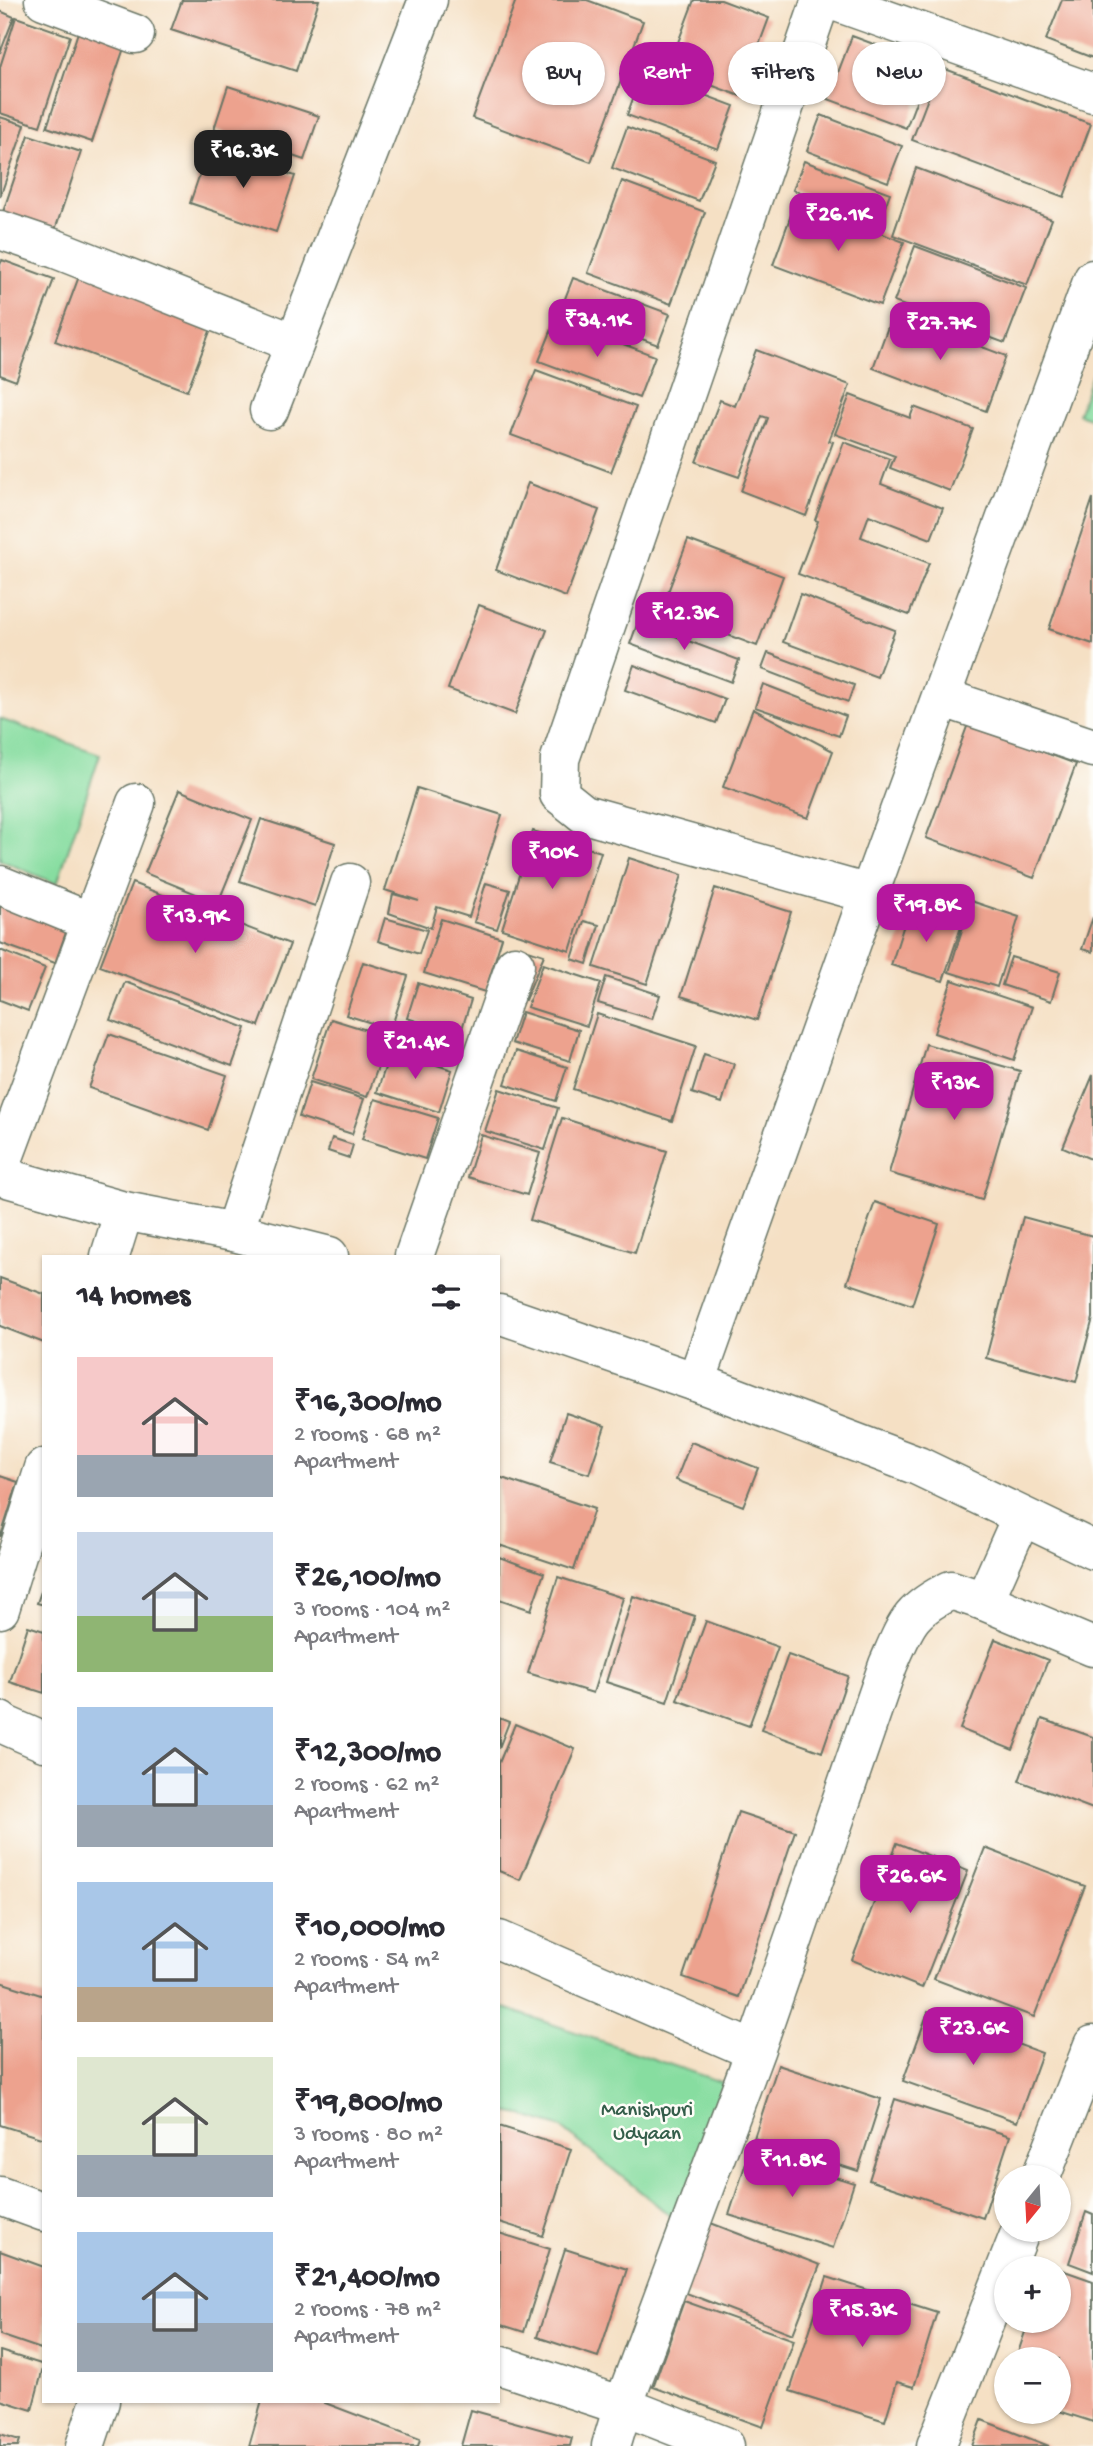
<!DOCTYPE html>
<meta charset="utf-8">
<style>
:root{--surface:#fff;--page:#f7f7f7;--text:#2b2b33;--muted:#7c7c81;--accent:#b5179e}
body{margin:0;font-family:"Gochi Hand",sans-serif;background:var(--page);color:var(--text);height:100vh;display:flex;flex-direction:column;font-size:26px;white-space:nowrap}
*{box-sizing:border-box;margin:0}
p{font-size:23px;color:var(--muted)}
.icon{flex:none;width:38px;height:38px;fill:none;stroke:currentColor;stroke-width:2;stroke-linecap:round;stroke-linejoin:round}
.map{position:relative;flex:1;overflow:hidden}
.panel{position:absolute;left:42px;top:1255px;width:458px;height:1148px;display:flex;flex-direction:column;background:var(--surface);border-radius:0px;box-shadow:0 2px 5px #0004}
.panel>*{flex:none}
.top-card{position:absolute;left:522px;top:42px;width:466px;height:63px;display:flex;gap:14px}
.needle{width:46px;rotate:198deg}
.buttons{position:absolute;left:994px;top:2165px;display:grid;gap:14px}
.buttons a{display:grid;place-items:center;width:77px;height:77px;border-radius:50%;background:var(--surface);box-shadow:0 2px 5px #0004;font-size:35px}
.price{position:absolute;translate:-50% -60px;padding:0 16px;border-radius:14px;background:var(--accent);color:#fff;font-size:23px;line-height:46px;filter:drop-shadow(0 2px 4px #0008)}
.price::after{content:'';position:absolute;left:50%;top:42px;width:21px;height:16px;margin-left:-10px;background:inherit;clip-path:polygon(0 0,100% 0,50% 100%)}
.price.on{background:#222;color:#fff}
ul{padding:0;list-style:none}
li{display:flex;align-items:center;gap:21px;height:175px;padding:0 35px}
li span{display:grid;place-items:center;flex:none;width:196px;height:140px;border-radius:0px;color:#555}
li>.icon{margin-inline-start:auto}
span .icon{width:84px;height:84px;fill:#fffc;stroke-width:1}
li b{font-size:30px}
h2{display:flex;justify-content:space-between;align-items:center;height:84px;padding:0 35px;font-size:30px}
.tag{padding:0 24px;border-radius:32px;background:var(--surface);box-shadow:0 2px 5px #0004;font-size:24px;line-height:63px}
.tag.on{background:var(--accent);color:#fff}
.map>svg:first-child{display:block}
.green{fill:#87dda0;stroke:#538d6a;stroke-width:2}
.building{fill:#eda28e}
.lines{fill:none;stroke-linecap:round;stroke-linejoin:round}
.minor-casing{stroke:#6a7666;stroke-width:41}
.tertiary-casing{stroke:#6a7666;stroke-width:41}
.minor{stroke:#fff;stroke-width:38}
.tertiary{stroke:#fff;stroke-width:38}
.labels{text-anchor:middle;stroke-width:5;stroke-linejoin:round;paint-order:stroke}
.park-label{font-size:21px;fill:#345d4a;stroke:#fdfcf7}
</style>
<div class="map">
<svg width="1093" height="2446" viewBox="0 0 1093 2446">
<rect width="100%" height="100%" fill="#fdfcf7"/>
<filter id="ink" filterUnits="userSpaceOnUse"><feTurbulence type="fractalNoise" baseFrequency=".0143" numOctaves="2"/><feDisplacementMap in="SourceGraphic" scale="14" xChannelSelector="R" yChannelSelector="G"/><feConvolveMatrix kernelMatrix="1 2 1 2 8 2 1 2 1" color-interpolation-filters="sRGB"/></filter>
<filter id="wash" filterUnits="userSpaceOnUse"><feTurbulence type="fractalNoise" baseFrequency=".00686" numOctaves="4" result="noise"/><feDisplacementMap in="SourceGraphic" scale="28" xChannelSelector="R" yChannelSelector="G"/><feGaussianBlur stdDeviation="1.57" result="paint"/><feColorMatrix in="noise" values="0 0 0 0 0 0 0 0 0 0 0 0 0 0 0 0 0 1.4 0 .05"/><feComposite in="paint" operator="in"/></filter>
<g filter="url(#wash)">
<rect width="100%" height="100%" fill="#f5e0c4"/>
<path class="green" d="M1093,372V419L1078,414Z
M0,719L100,754L57,884L0,860Z
M499,2006L727,2084L678,2222L562,2128L522,2115L499,2111Z"/>
<g id="blocks">
<path class="building" d="M182,0H319L296,71L171,30Z
M516,0H587L643,21L591,162L472,118Z
M694,0H721L769,18L740,96L668,69Z
M1062,0H1093V58L1046,40Z
M0,11L14,17L0,53Z
M16,17L70,36L40,126L0,113V67Z
M81,23L127,39L92,142L47,127Z
M852,36L930,65L906,128L828,99Z
M940,67L1091,124L1064,197L912,140Z
M643,72L734,106L718,149L627,115Z
M228,86L319,116L304,160L214,129Z
M821,115L902,146L888,182L807,151Z
M0,117L25,125L0,197Z
M627,127L715,160L699,201L612,168Z
M29,135L81,152L53,236L1,218Z
M209,147L295,176L276,232L190,203Z
M804,161L890,193L879,223L793,190Z
M916,168L1052,219L1027,285L893,235Z
M622,181L705,212L671,304L588,273Z
M796,201L904,242L880,305L773,265Z
M915,246L1026,288L1005,343L894,302Z
M2,260L54,279L16,381L0,375V265Z
M84,263L217,313L187,391L55,341Z
M573,278L670,314L658,345L561,309Z
M893,313L1006,356L986,411L873,368Z
M556,319L655,356L639,398L539,361Z
M756,350L850,385L829,441L833,442L806,516L741,491L768,418L762,416L739,477L696,462L720,400L735,406Z
M536,370L636,407L611,472L511,435Z
M850,395L910,418L914,407L973,429L950,491L890,468L895,456L835,434Z
M844,442L890,459L881,484L943,508L931,539L869,515L861,537L929,563L909,615L798,574L818,521L815,520Z
M528,483L599,510L566,597L496,570Z
M1093,498V644L1049,629Z
M688,540L783,576L757,646L661,610Z
M800,594L895,630L877,677L783,642Z
M479,605L547,630L515,714L448,689Z
M638,622L739,660L731,682L630,644Z
M768,653L854,685L848,702L762,669Z
M634,665L725,699L716,723L625,690Z
M763,684L846,716L839,736L755,707Z
M753,709L833,751L808,818L723,787Z
M968,724L1076,764L1034,878L926,838Z
M417,788L502,815L469,917L437,907L431,928L389,913L393,894L419,901L385,890Z
M179,790L252,820L218,903L145,873Z
M261,819L335,843L315,906L240,881Z
M533,831L601,852L570,951L502,929Z
M629,858L682,875L647,984L594,967Z
M132,883L290,944L259,1026L100,966Z
M486,883L510,890L497,929L474,922Z
M715,888L791,912L757,1020L681,996Z
M0,899L69,924L55,963L0,943Z
M971,901L1019,917L997,987L949,972Z
M910,906L962,924L943,981L891,965Z
M1093,917V952L1082,949Z
M385,918L427,930L419,954L378,941Z
M441,919L502,938L485,992L424,973Z
M584,921L599,925L587,964L572,959Z
M522,948L544,955L525,1000L507,995Z
M0,950L45,968L28,1011L0,1000Z
M1011,957L1060,972L1051,1001L1002,985Z
M363,962L408,976L391,1029L346,1015Z
M543,964L601,983L587,1026L527,1007Z
M606,977L660,995L652,1019L598,1003Z
M952,980L1032,1007L1014,1060L934,1033Z
M125,982L246,1028L232,1066L110,1020Z
M418,983L471,1000L460,1035L407,1018Z
M522,1012L579,1030L570,1061L512,1043Z
M597,1014L696,1046L672,1121L573,1089Z
M331,1019L389,1037L367,1097L311,1079Z
M109,1034L227,1075L208,1130L89,1088Z
M926,1044L1020,1071L982,1200L889,1173Z
M391,1050L452,1070L439,1112L377,1092Z
M516,1051L567,1067L556,1101L505,1084Z
M704,1054L734,1064L722,1103L692,1093Z
M1093,1075V1160L1063,1147Z
M310,1082L364,1099L352,1134L299,1117Z
M499,1089L558,1108L545,1150L485,1131Z
M375,1099L438,1118L425,1159L362,1139Z
M562,1118L667,1151L635,1253L530,1220Z
M481,1135L540,1153L527,1195L468,1177Z
M332,1138L353,1145L349,1158L328,1151Z
M875,1202L939,1224L912,1305L847,1283Z
M1023,1217L1093,1236V1318L1076,1382L986,1358Z
M0,1278L44,1294V1343L0,1326Z
M566,1413L605,1426L589,1474L550,1462Z
M691,1442L758,1468L743,1506L676,1480Z
M0,1476L18,1482L1,1536H0Z
M499,1477L594,1509L574,1570L499,1545Z
M499,1557L544,1573L531,1610L499,1599Z
M558,1577L623,1598L593,1693L528,1673Z
M44,1583V1605L37,1603Z
M633,1596L695,1616L667,1702L606,1682Z
M706,1621L778,1647L749,1726L677,1700Z
M28,1626L44,1631V1693L10,1682Z
M995,1639L1048,1660L1013,1750L960,1729Z
M788,1655L848,1676L822,1752L761,1730Z
M499,1718L509,1722L499,1748Z
M1042,1719L1093,1737V1809L1019,1781Z
M515,1724L575,1749L520,1880L499,1871V1763Z
M738,1812L795,1831L739,1997L683,1977Z
M897,1843L968,1871L922,1988L852,1960Z
M985,1848L1085,1886L1034,2017L934,1979Z
M0,1982L44,1996V2139L0,2125Z
M928,2012L1042,2053L1017,2122L903,2081Z
M778,2065L881,2099L858,2171L754,2138Z
M895,2099L1010,2136L983,2218L869,2180Z
M499,2126L571,2149L543,2236L499,2222Z
M750,2150L854,2183L833,2248L729,2215Z
M1086,2212L1093,2215V2272L1069,2263Z
M708,2222L820,2265L793,2334L681,2291Z
M499,2233L550,2249L524,2332L499,2324Z
M565,2249L627,2269L598,2357L537,2337Z
M0,2251L44,2267V2350L0,2335Z
M1059,2269L1093,2281V2422L1059,2411V2359H1016L1029,2320H1059Z
M827,2277L937,2312L914,2387L897,2382L885,2421L790,2391Z
M684,2301L794,2340L763,2427L653,2387Z
M0,2351L44,2365L32,2410L0,2400Z
M262,2401H320L420,2439L418,2446H249Z
M471,2410L572,2438L570,2446H461Z
M982,2420L1049,2446H972Z
M0,2434L20,2440L18,2446H0Z"/>
</g>
</g>
<g filter="url(#ink)">
<use href="#blocks" fill-opacity="0" stroke="#6a7666" stroke-width="2"/>
<g class="lines">
<g class="minor-casing">
<path id="minor" d="M44,0L135,34
M821,0L560,759L559,794L584,814L869,894
M831,0L1093,93
M0,230L56,249L294,343
M269,410L428,0
M941,697L1093,748
M0,885L91,922
M0,1168L136,803
M234,1232L350,883
M110,1256L124,1211
M414,1256L515,965
M696,1382L869,894L1093,279
M0,1609L44,1468
M0,1721L3,1724L44,1742
M499,1940L755,2051
M1041,2177L1093,2045
M0,2196L44,2212
M499,2365L623,2406L725,2446
M85,2446L100,2401
M611,2446L623,2406L755,2051L888,1665C906,1624 909,1610 951,1590L984,1601
M936,2446L1021,2230"/>
</g>
<g class="tertiary-casing">
<path id="tertiary" d="M0,1176L124,1211L234,1232L329,1256
M499,1314L696,1382L918,1466L1093,1550
M1021,1518L984,1601L1093,1647"/>
</g>
<use href="#minor" class="minor"/>
<use href="#tertiary" class="tertiary"/>
</g>
</g>
<g class="labels">
<g class="park-label">
<text x="647" y="2115">Manishpuri<tspan x="647" dy="24">Udyaan</tspan></text>
</g>
</g>
</svg>
<div class="buttons">
<a><svg class="needle" viewBox="-14 -14 28 28"><path d="M0-13l5 13h-10z" fill="#e53935"/><path d="M0 13l5-13h-10z" fill="#7c7c81"/></svg></a>
<a>+</a>
<a>−</a>
</div>
<b class="price on" style="left:243px;top:190px">₹16.3K</b>
<b class="price" style="left:838px;top:253px">₹26.1K</b>
<b class="price" style="left:597px;top:359px">₹34.1K</b>
<b class="price" style="left:940px;top:362px">₹27.7K</b>
<b class="price" style="left:684px;top:652px">₹12.3K</b>
<b class="price" style="left:552px;top:891px">₹10K</b>
<b class="price" style="left:926px;top:944px">₹19.8K</b>
<b class="price" style="left:195px;top:955px">₹13.9K</b>
<b class="price" style="left:415px;top:1081px">₹21.4K</b>
<b class="price" style="left:954px;top:1122px">₹13K</b>
<b class="price" style="left:910px;top:1915px">₹26.6K</b>
<b class="price" style="left:973px;top:2067px">₹23.6K</b>
<b class="price" style="left:792px;top:2199px">₹11.8K</b>
<b class="price" style="left:862px;top:2349px">₹15.3K</b>
<div class="top-card">
<a class="tag">Buy</a>
<a class="tag on">Rent</a>
<a class="tag">Filters</a>
<a class="tag">New</a>
</div>
<section class="panel">
<h2>14 homes<svg class="icon" aria-label="filters" viewBox="0 0 24 24"><path d="M4 7h16M4 17h16"/><circle cx="9" cy="7" r="2"/><circle cx="15" cy="17" r="2"/></svg></h2>
<ul>
<li><span style="background:linear-gradient(#f6c9c9 70%,#9aa5b1 0)"><svg class="icon" aria-label="home" viewBox="0 0 24 24"><path d="M3 11l9-7 9 7M6 9v11h12V9"/></svg></span><div><b>₹16,300/mo</b><p>2 rooms · 68 m²</p><p>Apartment</p></div></li>
<li><span style="background:linear-gradient(#c9d6e8 60%,#8fb573 0)"><svg class="icon" aria-label="home" viewBox="0 0 24 24"><path d="M3 11l9-7 9 7M6 9v11h12V9"/></svg></span><div><b>₹26,100/mo</b><p>3 rooms · 104 m²</p><p>Apartment</p></div></li>
<li><span style="background:linear-gradient(#a9c7e8 70%,#9aa5b1 0)"><svg class="icon" aria-label="home" viewBox="0 0 24 24"><path d="M3 11l9-7 9 7M6 9v11h12V9"/></svg></span><div><b>₹12,300/mo</b><p>2 rooms · 62 m²</p><p>Apartment</p></div></li>
<li><span style="background:linear-gradient(#a9c7e8 75%,#b9a48a 0)"><svg class="icon" aria-label="home" viewBox="0 0 24 24"><path d="M3 11l9-7 9 7M6 9v11h12V9"/></svg></span><div><b>₹10,000/mo</b><p>2 rooms · 54 m²</p><p>Apartment</p></div></li>
<li><span style="background:linear-gradient(#dfe7d0 70%,#9aa5b1 0)"><svg class="icon" aria-label="home" viewBox="0 0 24 24"><path d="M3 11l9-7 9 7M6 9v11h12V9"/></svg></span><div><b>₹19,800/mo</b><p>3 rooms · 80 m²</p><p>Apartment</p></div></li>
<li><span style="background:linear-gradient(#a9c7e8 65%,#9aa5b1 0)"><svg class="icon" aria-label="home" viewBox="0 0 24 24"><path d="M3 11l9-7 9 7M6 9v11h12V9"/></svg></span><div><b>₹21,400/mo</b><p>2 rooms · 78 m²</p><p>Apartment</p></div></li>
</ul>
</section>
</div>
